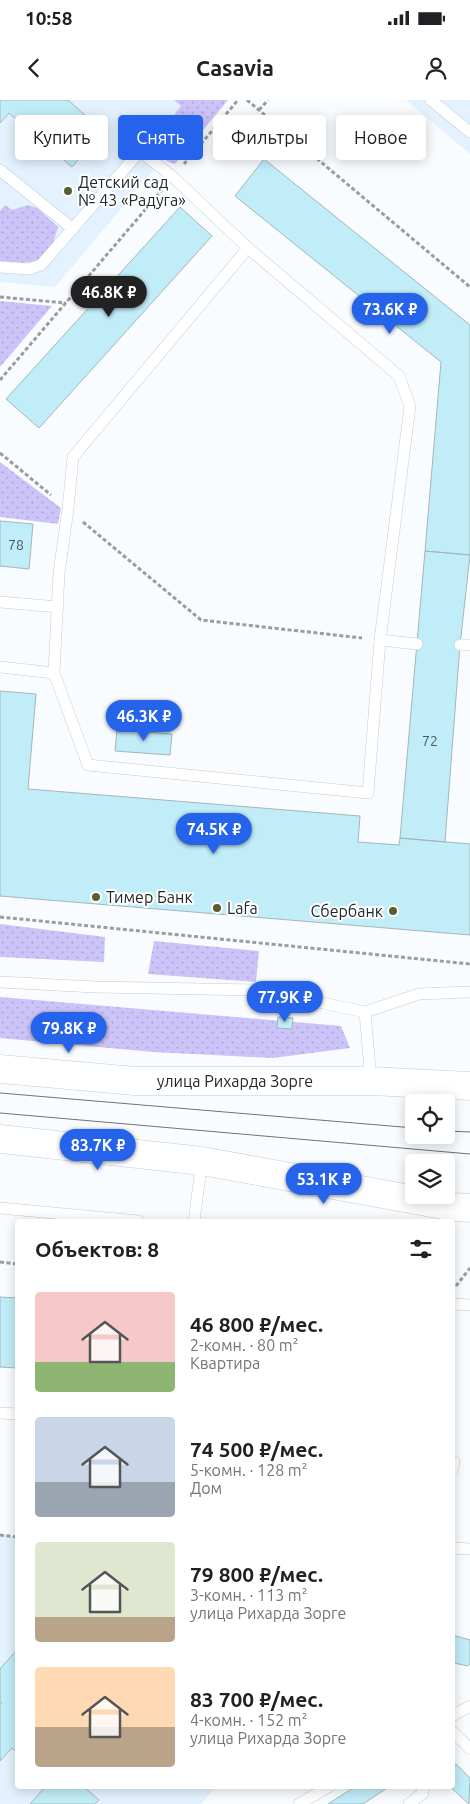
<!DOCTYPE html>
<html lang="ru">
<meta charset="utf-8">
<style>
:root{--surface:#fff;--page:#f6f6f6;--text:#202124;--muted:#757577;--accent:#2563eb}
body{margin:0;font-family:Ubuntu,sans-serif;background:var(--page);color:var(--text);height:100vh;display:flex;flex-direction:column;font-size:19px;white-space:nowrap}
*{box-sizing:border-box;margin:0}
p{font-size:16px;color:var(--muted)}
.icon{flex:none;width:28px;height:28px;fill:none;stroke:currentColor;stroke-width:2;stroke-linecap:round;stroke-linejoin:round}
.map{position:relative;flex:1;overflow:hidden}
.drawer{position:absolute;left:15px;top:1119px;width:440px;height:570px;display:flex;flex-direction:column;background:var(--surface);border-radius:5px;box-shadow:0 2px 12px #0003}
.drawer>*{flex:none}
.hud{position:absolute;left:15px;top:15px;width:440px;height:45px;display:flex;gap:10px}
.buttons{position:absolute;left:405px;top:994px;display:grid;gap:10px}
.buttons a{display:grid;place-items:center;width:50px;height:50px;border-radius:5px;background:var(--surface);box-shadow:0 2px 12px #0003;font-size:25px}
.price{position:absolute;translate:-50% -42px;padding:0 11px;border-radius:18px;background:var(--accent);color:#fff;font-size:16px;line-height:32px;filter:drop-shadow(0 1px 2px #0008)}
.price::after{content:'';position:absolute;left:50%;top:30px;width:15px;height:11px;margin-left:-8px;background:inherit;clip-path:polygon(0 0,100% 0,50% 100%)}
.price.current{background:#222;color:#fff}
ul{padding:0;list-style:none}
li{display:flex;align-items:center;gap:15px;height:125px;padding:0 20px}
li span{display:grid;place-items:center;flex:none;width:140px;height:100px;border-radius:5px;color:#555}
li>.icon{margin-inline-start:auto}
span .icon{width:60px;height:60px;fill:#fffc;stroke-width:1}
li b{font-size:21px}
h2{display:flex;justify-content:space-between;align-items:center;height:60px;padding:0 20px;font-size:21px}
.tag{padding:0 18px;border-radius:5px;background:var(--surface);box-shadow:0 2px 12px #0003;font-size:18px;line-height:45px}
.tag.current{background:var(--accent);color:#fff}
.status{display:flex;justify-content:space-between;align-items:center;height:35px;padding:0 25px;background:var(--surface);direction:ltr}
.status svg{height:14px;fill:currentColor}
header{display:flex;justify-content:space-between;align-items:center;height:65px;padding:0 20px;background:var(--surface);font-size:22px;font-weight:600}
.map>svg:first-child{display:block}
.built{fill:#e3f2fe}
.grass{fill:url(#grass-dots)}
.building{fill:#c1edf8;stroke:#a5b5b9}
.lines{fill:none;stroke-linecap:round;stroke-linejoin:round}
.service-casing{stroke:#c1cdd7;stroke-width:12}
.secondary-casing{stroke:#c1cdd7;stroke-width:29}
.path{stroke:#999d9f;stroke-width:3;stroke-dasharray:4 2.5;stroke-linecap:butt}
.service{stroke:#fff;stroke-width:11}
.secondary{stroke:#fff;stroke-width:28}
.tram{stroke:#707477;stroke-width:1}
.poi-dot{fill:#5a5e2c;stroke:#fff;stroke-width:2}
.labels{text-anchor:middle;stroke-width:4;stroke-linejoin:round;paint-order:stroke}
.number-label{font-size:14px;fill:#4a585e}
.poi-label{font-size:16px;fill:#22272a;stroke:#fff;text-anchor:start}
.street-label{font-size:16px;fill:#22272a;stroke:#fff}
</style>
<div class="status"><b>10:58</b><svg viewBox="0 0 49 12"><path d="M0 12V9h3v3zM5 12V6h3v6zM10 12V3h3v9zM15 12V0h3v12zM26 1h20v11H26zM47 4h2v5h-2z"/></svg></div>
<header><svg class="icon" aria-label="back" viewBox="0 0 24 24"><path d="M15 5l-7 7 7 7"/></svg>Casavia<svg class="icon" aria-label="person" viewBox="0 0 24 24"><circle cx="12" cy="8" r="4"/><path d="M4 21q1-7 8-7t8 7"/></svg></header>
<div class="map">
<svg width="470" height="1704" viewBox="0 0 470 1704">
<defs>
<pattern id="grass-dots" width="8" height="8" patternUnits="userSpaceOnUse" patternTransform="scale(1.25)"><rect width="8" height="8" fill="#ccc4f8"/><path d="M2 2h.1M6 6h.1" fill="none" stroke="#afa8d5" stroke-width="1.8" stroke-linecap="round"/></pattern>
</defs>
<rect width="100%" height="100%" fill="#f9fcfe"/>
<path class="built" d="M0,0H213L55,187L0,182Z
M406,0H470V54Z
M0,1434L17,1437L18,1686H216L201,1704H0Z"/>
<path class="grass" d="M174,0H228L175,64L167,61L158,47L160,33L181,6Z
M5,105L12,110L28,105L37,108L58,127L53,143L37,161L20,163L0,161V111Z
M0,201L52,206L0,267Z
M0,362L61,408L58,424L0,417Z
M0,824L105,837L104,862L0,857Z
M154,841L259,851L256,882L148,874Z
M0,897L341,926L350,948L273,958L153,952L0,938Z"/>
<path class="building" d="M0,0H68L103,31L72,67L9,13L0,23Z
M264,59L470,225V455L425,451L441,262L235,96Z
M180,107L212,136L39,328L6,299Z
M0,421L33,424L29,469L0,466Z
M425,451L470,455L460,545L445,742L400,738Z
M0,591L36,594L28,689L360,716L358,742L399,745L400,738L470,744V835L0,796Z
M117,630L172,634L170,655L115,651Z
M278,917L293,918L292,929L277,928Z
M0,1197L18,1198V1268L0,1267Z
M452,1535L470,1540V1564L468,1566L454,1563L452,1566Z
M16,1551L18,1653L12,1648L0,1661V1604L2,1603L0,1601V1569Z
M456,1664L470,1678L469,1704L449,1686H452V1667Z
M46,1686H83L99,1700L95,1704H30Z
M356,1686H390L363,1704H328Z"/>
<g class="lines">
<g class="service-casing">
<path id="service" d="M431,0L470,32
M0,70L73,129
M0,167L29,169L41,165L140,51L173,77L248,148L399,276L410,306L380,540L368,693L88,665L54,573L59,473L68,409L73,357L248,148
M0,502L58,507
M380,540L417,544
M460,545H470
M0,567L54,573
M0,882L95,887L262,890L365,912L419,894L470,892
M365,912L371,981
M0,1108L138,1121
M194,1121L202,1061
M452,1204L470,1205
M0,1313L18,1314
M452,1362H454L452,1371
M452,1448L470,1449
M452,1616L470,1606
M452,1631L470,1649
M299,1704L330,1686
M409,1704L423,1693L422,1686"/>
</g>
<g class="secondary-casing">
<path id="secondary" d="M0,969L135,981H371L470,986
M0,1039L202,1061L454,1107L470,1108"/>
</g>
<path class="path" d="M247,0L470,187
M259,10L268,0
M184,64L238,0
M0,197L66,203
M0,280L162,90
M0,353L51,395
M83,422L201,520L362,538
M0,817L470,864
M0,1162L18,1164
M456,1186L470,1168
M0,1435L18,1437"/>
<use href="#service" class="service"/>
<use href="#secondary" class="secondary"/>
<path class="tram" d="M0,993L414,1028
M0,1013L470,1054
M446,1031L470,1032"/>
</g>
<g class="poi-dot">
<circle cx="68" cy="91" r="5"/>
<circle cx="96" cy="797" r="5"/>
<circle cx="217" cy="808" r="5"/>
<circle cx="393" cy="811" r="5"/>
</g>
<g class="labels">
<g class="number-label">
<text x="16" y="450">78</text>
<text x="430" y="646">72</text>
</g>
<g class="poi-label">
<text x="78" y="88">Детский сад<tspan x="78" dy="18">№ 43 «Радуга»</tspan></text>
<text x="106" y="803">Тимер Банк</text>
<text x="227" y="814">Lafa</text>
<text x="383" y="817" text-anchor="end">Сбербанк</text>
</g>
<g class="street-label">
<text x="235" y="987">улица Рихарда Зорге</text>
</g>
</g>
</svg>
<div class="buttons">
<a><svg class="icon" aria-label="locate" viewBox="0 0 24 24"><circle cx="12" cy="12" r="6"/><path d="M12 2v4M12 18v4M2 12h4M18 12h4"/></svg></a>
<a><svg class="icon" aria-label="layers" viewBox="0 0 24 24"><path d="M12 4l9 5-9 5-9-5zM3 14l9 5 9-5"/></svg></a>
</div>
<b class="price current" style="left:109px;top:218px">46.8K ₽</b>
<b class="price" style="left:390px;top:235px">73.6K ₽</b>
<b class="price" style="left:144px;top:642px">46.3K ₽</b>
<b class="price" style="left:214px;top:755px">74.5K ₽</b>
<b class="price" style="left:285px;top:923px">77.9K ₽</b>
<b class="price" style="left:69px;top:954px">79.8K ₽</b>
<b class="price" style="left:98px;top:1071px">83.7K ₽</b>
<b class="price" style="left:324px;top:1105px">53.1K ₽</b>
<div class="hud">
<a class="tag">Купить</a>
<a class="tag current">Снять</a>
<a class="tag">Фильтры</a>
<a class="tag">Новое</a>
</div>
<section class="drawer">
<h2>Объектов: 8<svg class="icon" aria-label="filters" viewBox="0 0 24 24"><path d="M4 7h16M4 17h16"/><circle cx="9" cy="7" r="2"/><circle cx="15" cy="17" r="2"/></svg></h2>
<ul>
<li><span style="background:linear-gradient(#f6c9c9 70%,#8fb573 0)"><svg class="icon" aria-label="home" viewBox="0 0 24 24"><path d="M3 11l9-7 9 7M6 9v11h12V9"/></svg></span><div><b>46 800 ₽/мес.</b><p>2-комн. · 80 m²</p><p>Квартира</p></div></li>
<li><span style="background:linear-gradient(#c9d6e8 65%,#9aa5b1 0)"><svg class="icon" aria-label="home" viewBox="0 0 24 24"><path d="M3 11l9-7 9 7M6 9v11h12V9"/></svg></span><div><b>74 500 ₽/мес.</b><p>5-комн. · 128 m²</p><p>Дом</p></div></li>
<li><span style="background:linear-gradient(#dfe7d0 75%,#b9a48a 0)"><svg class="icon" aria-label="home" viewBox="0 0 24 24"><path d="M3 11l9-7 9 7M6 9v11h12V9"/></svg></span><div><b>79 800 ₽/мес.</b><p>3-комн. · 113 m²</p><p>улица Рихарда Зорге</p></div></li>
<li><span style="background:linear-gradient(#ffd9b3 60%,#b9a48a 0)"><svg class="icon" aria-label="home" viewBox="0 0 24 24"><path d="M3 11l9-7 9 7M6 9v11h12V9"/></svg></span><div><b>83 700 ₽/мес.</b><p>4-комн. · 152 m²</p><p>улица Рихарда Зорге</p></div></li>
</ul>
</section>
</div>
